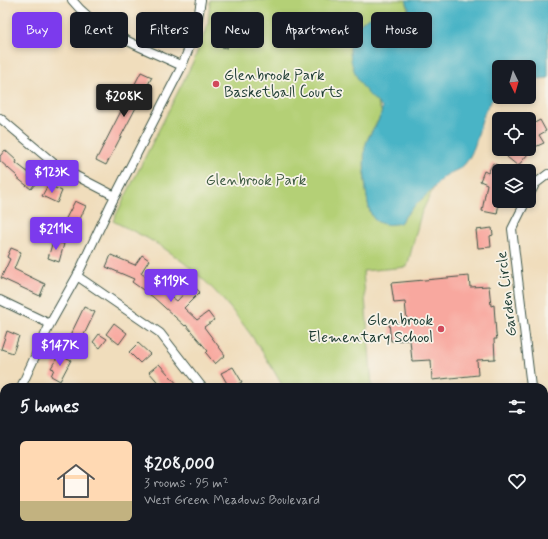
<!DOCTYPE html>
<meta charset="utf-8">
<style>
:root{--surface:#171b24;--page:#242831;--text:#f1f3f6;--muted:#9ea1a6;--line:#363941;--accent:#7c3aed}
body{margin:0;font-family:Mynerve,sans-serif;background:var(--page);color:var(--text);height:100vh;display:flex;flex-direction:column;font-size:15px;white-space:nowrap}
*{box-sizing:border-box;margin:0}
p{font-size:13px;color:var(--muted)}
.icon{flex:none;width:22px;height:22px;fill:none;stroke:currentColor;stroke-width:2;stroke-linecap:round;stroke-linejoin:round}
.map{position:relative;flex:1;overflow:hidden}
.panel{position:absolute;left:0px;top:383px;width:548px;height:156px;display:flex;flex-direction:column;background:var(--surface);border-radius:12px 12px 0 0;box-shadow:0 2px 6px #0003}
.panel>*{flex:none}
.banner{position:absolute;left:12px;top:12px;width:524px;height:36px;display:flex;gap:8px}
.needle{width:26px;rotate:175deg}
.fabs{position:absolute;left:492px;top:60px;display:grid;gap:8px}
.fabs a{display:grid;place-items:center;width:44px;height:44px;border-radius:6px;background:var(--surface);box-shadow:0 2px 6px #0003;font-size:20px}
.price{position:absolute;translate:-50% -34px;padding:0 9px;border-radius:4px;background:var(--accent);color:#fff;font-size:13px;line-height:26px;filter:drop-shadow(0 1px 2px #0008)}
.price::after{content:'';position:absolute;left:50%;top:24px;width:12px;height:9px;margin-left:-6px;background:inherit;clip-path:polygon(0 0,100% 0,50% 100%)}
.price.on{background:#222;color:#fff}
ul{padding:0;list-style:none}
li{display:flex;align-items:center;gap:12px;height:100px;padding:0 20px}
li+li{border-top:1px solid var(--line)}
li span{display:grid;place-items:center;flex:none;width:112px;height:80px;border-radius:6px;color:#555}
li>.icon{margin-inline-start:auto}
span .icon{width:48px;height:48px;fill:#fffc;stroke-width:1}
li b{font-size:17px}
h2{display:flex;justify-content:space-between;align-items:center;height:48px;padding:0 20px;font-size:17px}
.pill{padding:0 14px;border-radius:6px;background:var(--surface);box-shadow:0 2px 6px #0003;font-size:14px;line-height:36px}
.pill.on{background:var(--accent);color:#fff}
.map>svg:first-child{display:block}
.green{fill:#b4d076;stroke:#6a8655}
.water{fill:#49b4c6;stroke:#34787d}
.building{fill:#f8a89f}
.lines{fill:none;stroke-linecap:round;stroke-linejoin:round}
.street-casing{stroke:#3e5548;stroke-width:10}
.street{stroke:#fff;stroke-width:8}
.poi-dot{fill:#d1495b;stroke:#f7f3e8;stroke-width:1.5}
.labels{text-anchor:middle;stroke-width:3.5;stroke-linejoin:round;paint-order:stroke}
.poi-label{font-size:15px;fill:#1f3d34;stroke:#f7f3e8;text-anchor:start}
.park-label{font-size:15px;fill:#3d5a41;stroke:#f7f3e8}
.street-label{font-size:15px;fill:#1f3d34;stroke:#f7f3e8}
</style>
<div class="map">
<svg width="548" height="539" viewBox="0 0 548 539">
<rect width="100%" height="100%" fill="#f7f3e8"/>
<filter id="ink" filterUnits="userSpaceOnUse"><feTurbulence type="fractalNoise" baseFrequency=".025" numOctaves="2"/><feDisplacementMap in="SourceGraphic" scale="8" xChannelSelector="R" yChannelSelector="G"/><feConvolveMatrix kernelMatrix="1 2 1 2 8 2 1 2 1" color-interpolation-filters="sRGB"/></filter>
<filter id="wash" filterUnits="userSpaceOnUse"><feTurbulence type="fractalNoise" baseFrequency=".012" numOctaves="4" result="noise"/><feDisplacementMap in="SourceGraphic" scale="16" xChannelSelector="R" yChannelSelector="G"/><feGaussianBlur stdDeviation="0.9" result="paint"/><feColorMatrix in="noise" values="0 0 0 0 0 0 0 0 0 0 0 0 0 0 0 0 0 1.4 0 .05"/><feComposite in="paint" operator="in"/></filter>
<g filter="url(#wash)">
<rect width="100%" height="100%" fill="#f0ddbc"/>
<path class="green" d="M210,0H406L407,2L408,13L389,22L378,15L377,102L382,113C378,122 372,129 368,138C361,157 365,191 370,212L400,223L413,206L433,189L421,214L407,267L363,271L372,387H283C252,330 214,280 159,245C145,236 128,229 113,221L194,60L208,24Z
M327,535H386L387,539H327Z"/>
<path class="water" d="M406,0H548V78L529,80V67H499V93C477,110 482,140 467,161C462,170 452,171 445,176C441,179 437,184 434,188C422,199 410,209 400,223C392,225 381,226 374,219C365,209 363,161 365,147C368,133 382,121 382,108C377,101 370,97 365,90C351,72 341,40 362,22C372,13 378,17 389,22L408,13L409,8Z"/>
<g id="blocks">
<path class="building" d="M219,38L229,41L227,48L217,46Z
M141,72L152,77L106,165L96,160Z
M540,120L546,131L539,135L544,143L535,147L529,136V126Z
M513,149H532L518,166L507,157Z
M5,150L17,161L16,163L38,180L31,189L16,177L17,176L0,161V156Z
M493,163L499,166V203L497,214L482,211L487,184L480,181L484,171L488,173Z
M48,185L62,191L57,203L42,196Z
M75,201L86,206L75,230L63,224Z
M44,228L54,232L51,240L41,236Z
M492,228L493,235L490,236L491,247L478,248L476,230Z
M53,241L64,244L59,262L48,258Z
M11,248L21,252L14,269L45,284L40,296L1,278L10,259L7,257Z
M111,255L135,265L142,255L149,260L141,273L177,301L192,285L200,292L184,308L197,320L208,312L214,320L204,327L225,355L215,364L206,353L208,351L186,325L185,326L153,297L132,282L134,279L106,267Z
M469,276L470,287L489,286L491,306L494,305L496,334L497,339H494L495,359L477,360L478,375L432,380L431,360L412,361L410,340L391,341L389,323L407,322L405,302L394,303L391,283Z
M84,307L95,312L80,343L69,338Z
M114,323L127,333L119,344L106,334Z
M7,331L19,336L13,353L1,349Z
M99,334L107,339L100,348L93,342Z
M138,343L150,354L140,363L129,352Z
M59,354L71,360L60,381L51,376L54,369L51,368Z
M159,364L180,387H162L149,372Z
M233,367L242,382L233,387H229L221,373Z"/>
</g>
</g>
<g filter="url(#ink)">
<use href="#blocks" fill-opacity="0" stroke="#3e5548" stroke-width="1"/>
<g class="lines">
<g class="street-casing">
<path id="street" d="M72,0C98,33 145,48 182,66
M0,118L57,166L115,196
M529,196L535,184L548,174
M526,201L512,229L531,387
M77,276L160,333L202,387
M0,300L50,324
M21,387L50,324L77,276L111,204L182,66L196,30L201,0
M0,426L4,419
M544,456H548
M544,513L546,539
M0,528L4,539
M131,535L132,539
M258,539V535"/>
</g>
<use href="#street" class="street"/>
</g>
</g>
<g class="poi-dot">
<circle cx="216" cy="84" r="4"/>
<circle cx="441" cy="329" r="4"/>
</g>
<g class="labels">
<g class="poi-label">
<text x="224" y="80">Glenbrook Park<tspan x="224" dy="17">Basketball Courts</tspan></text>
<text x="433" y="325" text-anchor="end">Glenbrook<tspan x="433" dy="17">Elementary School</tspan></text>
</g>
<g class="park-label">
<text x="256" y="185">Glenbrook Park</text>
</g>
<g class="street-label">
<text transform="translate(506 294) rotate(-97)" y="5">Garden Circle</text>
</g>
</g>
</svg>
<div class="fabs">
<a><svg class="needle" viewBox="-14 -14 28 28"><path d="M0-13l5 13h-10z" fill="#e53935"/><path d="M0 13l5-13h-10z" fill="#9ea1a6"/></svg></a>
<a><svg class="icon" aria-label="locate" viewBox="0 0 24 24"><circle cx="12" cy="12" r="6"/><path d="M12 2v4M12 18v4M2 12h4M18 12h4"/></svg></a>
<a><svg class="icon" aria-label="layers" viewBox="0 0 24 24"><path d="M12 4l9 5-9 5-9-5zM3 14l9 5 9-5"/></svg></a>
</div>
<b class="price on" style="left:124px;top:118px">$208K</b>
<b class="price" style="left:52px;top:194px">$123K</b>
<b class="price" style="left:56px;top:251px">$211K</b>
<b class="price" style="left:171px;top:303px">$119K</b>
<b class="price" style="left:60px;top:367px">$147K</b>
<div class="banner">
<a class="pill on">Buy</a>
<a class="pill">Rent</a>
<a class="pill">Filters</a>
<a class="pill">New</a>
<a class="pill">Apartment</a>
<a class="pill">House</a>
</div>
<section class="panel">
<h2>5 homes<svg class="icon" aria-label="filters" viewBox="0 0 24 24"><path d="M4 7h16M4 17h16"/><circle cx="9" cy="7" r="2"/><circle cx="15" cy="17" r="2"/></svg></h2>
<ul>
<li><span style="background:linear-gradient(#ffd9b3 75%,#c2b280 0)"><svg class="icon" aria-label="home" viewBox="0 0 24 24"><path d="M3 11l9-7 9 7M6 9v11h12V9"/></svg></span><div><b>$208,000</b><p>3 rooms · 95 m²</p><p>West Green Meadows Boulevard</p></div><svg class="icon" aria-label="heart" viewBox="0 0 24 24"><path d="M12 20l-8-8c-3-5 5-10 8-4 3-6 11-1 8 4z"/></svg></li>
</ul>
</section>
</div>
